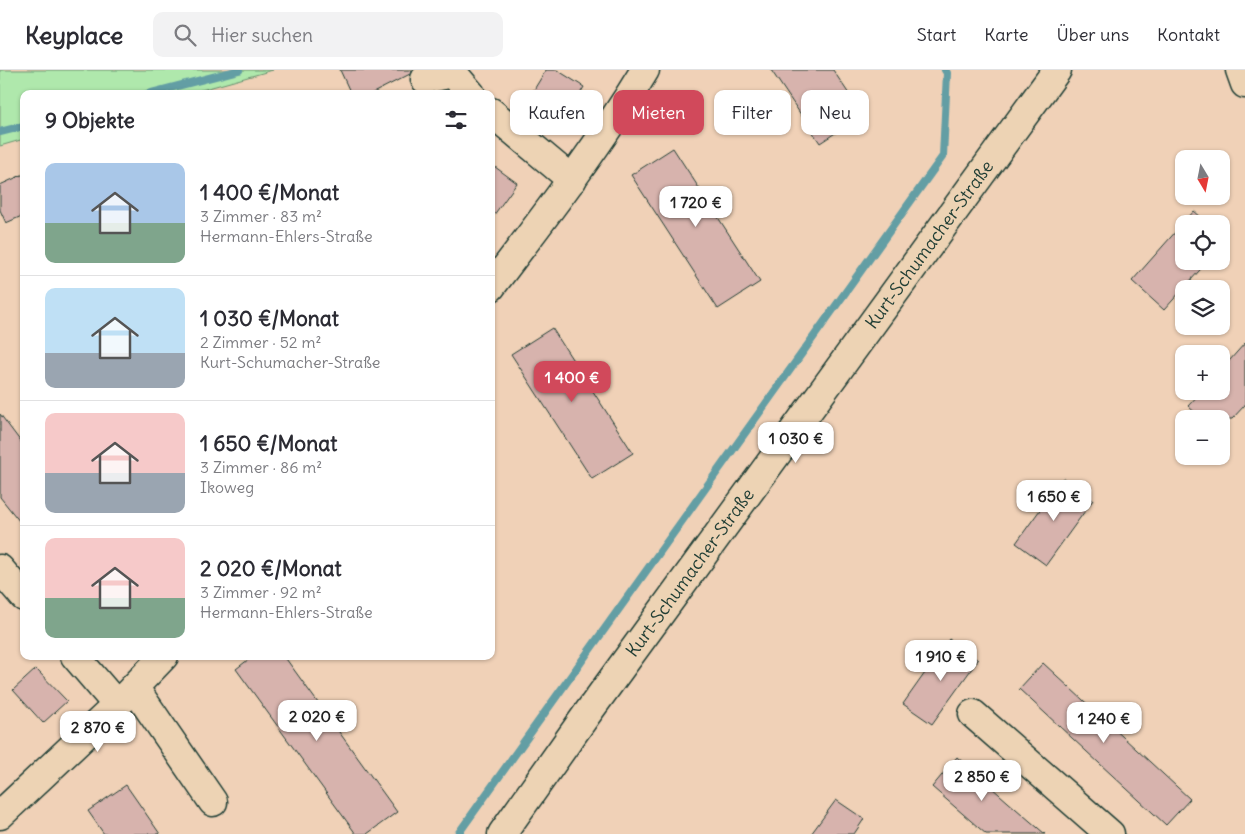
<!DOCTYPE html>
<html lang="de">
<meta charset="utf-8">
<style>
:root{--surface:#fff;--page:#f2f2f3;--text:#2b2b33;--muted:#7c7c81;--line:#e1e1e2;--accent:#d1495b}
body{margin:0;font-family:Delius,sans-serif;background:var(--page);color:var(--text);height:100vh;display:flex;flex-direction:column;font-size:19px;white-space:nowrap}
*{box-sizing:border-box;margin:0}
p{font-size:16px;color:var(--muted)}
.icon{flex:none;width:28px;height:28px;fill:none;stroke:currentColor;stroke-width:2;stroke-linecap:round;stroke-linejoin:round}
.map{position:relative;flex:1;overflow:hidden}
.drawer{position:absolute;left:20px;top:20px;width:475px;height:570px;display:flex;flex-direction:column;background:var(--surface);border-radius:10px;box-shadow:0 1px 4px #0004}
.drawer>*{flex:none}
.hud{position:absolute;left:510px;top:20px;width:475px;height:45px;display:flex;gap:10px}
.needle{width:32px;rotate:170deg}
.tools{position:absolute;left:1175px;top:80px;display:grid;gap:10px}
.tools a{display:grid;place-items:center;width:55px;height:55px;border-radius:10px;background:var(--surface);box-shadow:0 1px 4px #0004;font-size:25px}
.price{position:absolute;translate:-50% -42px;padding:0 11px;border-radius:10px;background:#fff;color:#222;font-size:16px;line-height:32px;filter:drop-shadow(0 1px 2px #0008)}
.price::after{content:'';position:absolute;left:50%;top:30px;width:15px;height:11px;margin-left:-8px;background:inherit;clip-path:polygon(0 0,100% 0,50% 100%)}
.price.selected{background:var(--accent);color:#fff}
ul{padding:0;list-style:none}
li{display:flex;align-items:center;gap:15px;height:125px;padding:0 25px}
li+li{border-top:1px solid var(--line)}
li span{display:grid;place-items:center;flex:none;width:140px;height:100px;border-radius:10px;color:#555}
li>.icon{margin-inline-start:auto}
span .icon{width:60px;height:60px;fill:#fffc;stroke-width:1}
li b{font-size:21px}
h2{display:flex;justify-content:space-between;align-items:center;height:60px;padding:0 25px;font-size:21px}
.pill{padding:0 18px;border-radius:10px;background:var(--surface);box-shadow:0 1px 4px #0004;font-size:18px;line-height:45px}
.pill.selected{background:var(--accent);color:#fff}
header{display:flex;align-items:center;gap:30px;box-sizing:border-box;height:70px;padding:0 25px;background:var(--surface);border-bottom:1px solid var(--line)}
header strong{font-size:24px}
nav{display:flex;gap:28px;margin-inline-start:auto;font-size:18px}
.search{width:350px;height:45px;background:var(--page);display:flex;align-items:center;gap:12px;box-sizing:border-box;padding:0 18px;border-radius:10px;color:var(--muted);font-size:19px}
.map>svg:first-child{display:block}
.green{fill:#afe8ac;stroke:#679270}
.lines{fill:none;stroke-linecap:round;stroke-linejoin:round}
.stream{stroke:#639ea4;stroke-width:8}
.building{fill:#d7b3ad;stroke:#1f3d34}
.minor-casing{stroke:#1f3d34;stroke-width:31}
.minor{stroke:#edd3b4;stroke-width:28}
.labels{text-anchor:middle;stroke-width:4;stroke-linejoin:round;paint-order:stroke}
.street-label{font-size:18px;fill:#1f3d34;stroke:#edd3b4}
</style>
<header>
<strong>Keyplace</strong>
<div class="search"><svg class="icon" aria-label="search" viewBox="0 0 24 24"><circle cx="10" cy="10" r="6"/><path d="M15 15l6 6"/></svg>Hier suchen</div>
<nav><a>Start</a><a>Karte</a><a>Über uns</a><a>Kontakt</a></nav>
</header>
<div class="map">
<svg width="1245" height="764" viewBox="0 0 1245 764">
<rect width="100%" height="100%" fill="#f0d1b7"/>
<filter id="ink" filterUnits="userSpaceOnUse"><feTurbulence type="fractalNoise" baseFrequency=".02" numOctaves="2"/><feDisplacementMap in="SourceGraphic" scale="10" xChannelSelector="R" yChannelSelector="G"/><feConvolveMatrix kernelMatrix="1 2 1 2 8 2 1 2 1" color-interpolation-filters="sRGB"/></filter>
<g filter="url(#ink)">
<path class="green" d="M0,0H273L187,24H24V69L0,76Z"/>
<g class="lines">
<path class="stream" d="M147,24L239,0
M0,62L24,56
M458,764L943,86L947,3L945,0"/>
</g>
<path class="building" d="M340,0H413L410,4L371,24H351Z
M546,0H557L584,17L565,48L530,26Z
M771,0H833L863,45L820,73Z
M673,78L760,212L718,239L631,105Z
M491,94L517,113L491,149Z
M24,104V145L6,153L0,140V115Z
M1194,141L1209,154H1184V191H1208L1164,240L1132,211Z
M552,258L633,383L592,409L511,284Z
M1245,273V335L1232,349H1202L1188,336L1202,321H1221V300Z
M0,344L24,376V457L0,427Z
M1063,408L1093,430L1046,495L1016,473Z
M949,569L978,590L932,654L903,634Z
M253,586H284L397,742L367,764H356L236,599Z
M1043,593L1190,729L1166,755L1019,619Z
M36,599L67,631L43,653L13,620Z
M957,687L1008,732L1045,764H986L932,717Z
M126,715L160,764H104L88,741Z
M836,730L864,749L854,764H811Z"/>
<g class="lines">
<g class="minor-casing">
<g id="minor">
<path d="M1240,0L1245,14"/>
<path d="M425,9L453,3L471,24"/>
<path d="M491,42L572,110"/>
<path d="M491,217C545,146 599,76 645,0"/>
<path d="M0,499L24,527"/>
<path d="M75,586L117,635"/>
<path d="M134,617L213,732"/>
<path d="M973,644L1110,764"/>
<path d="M0,745L117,635L164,586"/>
<path id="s1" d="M502,764L587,644L1057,0"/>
</g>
</g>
<use href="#minor" class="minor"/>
</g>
</g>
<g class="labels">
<g class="street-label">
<text dy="6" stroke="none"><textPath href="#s1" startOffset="728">Kurt-Schumacher-Straße</textPath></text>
<text dy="6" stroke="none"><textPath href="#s1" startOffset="322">Kurt-Schumacher-Straße</textPath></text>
</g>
</g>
</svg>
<div class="tools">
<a><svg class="needle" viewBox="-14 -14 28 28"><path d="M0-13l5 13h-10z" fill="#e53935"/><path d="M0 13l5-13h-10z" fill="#7c7c81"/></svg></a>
<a><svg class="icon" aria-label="locate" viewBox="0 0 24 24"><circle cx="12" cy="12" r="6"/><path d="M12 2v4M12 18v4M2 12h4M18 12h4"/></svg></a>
<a><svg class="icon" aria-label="layers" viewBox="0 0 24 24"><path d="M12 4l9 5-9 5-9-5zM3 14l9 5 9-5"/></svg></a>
<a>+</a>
<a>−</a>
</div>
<b class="price" style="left:696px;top:158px">1 720 €</b>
<b class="price selected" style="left:572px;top:333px">1 400 €</b>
<b class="price" style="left:796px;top:394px">1 030 €</b>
<b class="price" style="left:1054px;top:452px">1 650 €</b>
<b class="price" style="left:941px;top:612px">1 910 €</b>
<b class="price" style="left:317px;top:672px">2 020 €</b>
<b class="price" style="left:1104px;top:674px">1 240 €</b>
<b class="price" style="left:98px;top:683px">2 870 €</b>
<b class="price" style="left:982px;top:732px">2 850 €</b>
<div class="hud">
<a class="pill">Kaufen</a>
<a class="pill selected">Mieten</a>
<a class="pill">Filter</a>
<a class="pill">Neu</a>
</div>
<section class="drawer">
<h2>9 Objekte<svg class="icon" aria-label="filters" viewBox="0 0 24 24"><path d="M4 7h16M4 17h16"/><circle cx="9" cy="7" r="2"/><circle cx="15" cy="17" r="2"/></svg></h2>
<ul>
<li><span style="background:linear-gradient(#a9c7e8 60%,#7fa58c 0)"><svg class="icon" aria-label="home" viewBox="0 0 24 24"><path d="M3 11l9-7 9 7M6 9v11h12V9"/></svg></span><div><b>1 400 €/Monat</b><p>3 Zimmer · 83 m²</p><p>Hermann-Ehlers-Straße</p></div></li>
<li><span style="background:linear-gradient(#bfe0f5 65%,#9aa5b1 0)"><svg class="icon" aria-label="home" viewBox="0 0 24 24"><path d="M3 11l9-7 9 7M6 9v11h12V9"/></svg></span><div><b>1 030 €/Monat</b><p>2 Zimmer · 52 m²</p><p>Kurt-Schumacher-Straße</p></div></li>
<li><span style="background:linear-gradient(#f6c9c9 60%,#9aa5b1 0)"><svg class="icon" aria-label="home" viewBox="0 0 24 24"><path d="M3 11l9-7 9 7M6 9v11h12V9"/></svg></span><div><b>1 650 €/Monat</b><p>3 Zimmer · 86 m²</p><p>Ikoweg</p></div></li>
<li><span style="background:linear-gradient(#f6c9c9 60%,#7fa58c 0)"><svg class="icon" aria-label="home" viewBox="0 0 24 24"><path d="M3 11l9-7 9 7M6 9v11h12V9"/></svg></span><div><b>2 020 €/Monat</b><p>3 Zimmer · 92 m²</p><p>Hermann-Ehlers-Straße</p></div></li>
</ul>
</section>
</div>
